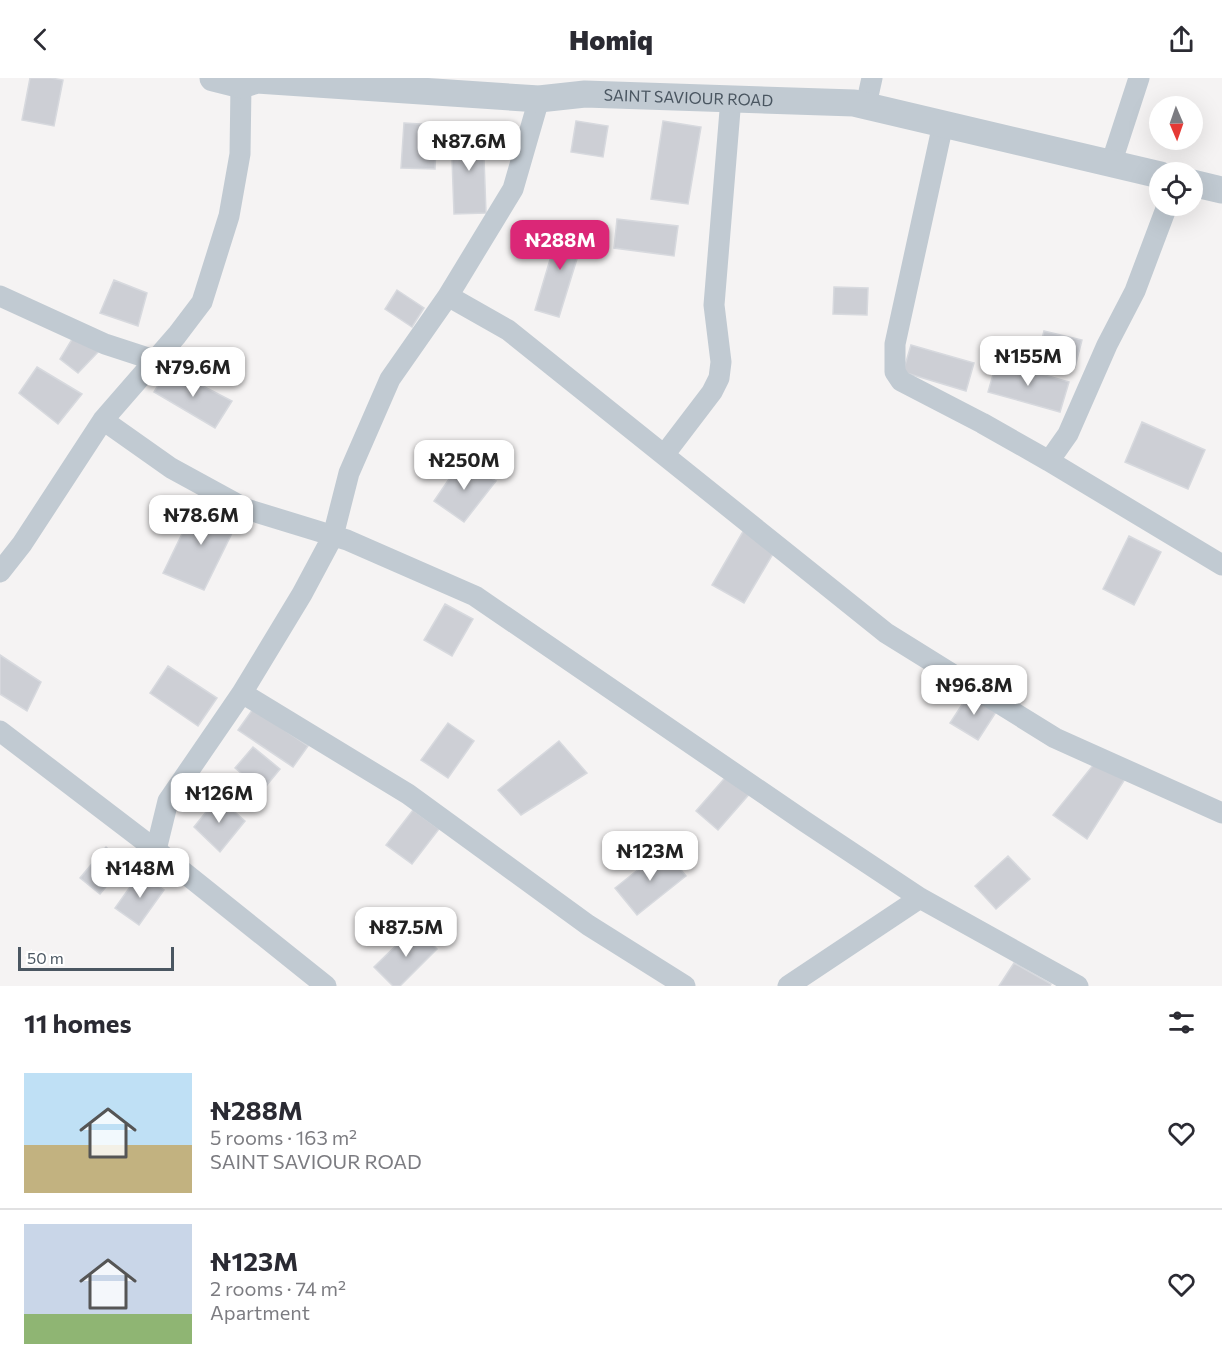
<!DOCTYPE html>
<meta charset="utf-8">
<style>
:root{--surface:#fff;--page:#f7f7f7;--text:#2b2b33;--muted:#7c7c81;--line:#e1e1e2;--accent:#db2777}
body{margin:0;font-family:Commissioner,sans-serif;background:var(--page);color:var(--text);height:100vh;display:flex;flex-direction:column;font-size:22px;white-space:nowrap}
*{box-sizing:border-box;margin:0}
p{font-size:20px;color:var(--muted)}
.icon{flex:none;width:33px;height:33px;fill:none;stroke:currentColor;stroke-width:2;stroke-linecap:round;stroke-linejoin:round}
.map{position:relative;height:908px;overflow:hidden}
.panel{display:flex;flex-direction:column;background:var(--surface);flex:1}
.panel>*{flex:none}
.needle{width:39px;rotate:178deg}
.controls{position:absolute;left:1149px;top:18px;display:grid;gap:12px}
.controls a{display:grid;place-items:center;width:54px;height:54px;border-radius:50%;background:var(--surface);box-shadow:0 6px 24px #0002;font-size:30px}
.scale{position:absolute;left:18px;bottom:15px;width:156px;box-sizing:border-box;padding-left:6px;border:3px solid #4a5661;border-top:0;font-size:16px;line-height:21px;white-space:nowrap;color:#4a5661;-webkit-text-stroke:4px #fff;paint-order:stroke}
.price{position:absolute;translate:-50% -51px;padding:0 14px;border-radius:12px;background:#fff;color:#222;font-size:20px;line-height:39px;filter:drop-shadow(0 2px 3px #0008)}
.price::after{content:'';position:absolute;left:50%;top:36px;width:18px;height:14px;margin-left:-9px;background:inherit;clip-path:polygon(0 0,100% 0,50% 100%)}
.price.on{background:var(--accent);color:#fff}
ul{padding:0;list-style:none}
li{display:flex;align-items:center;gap:18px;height:150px;padding:0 24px}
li+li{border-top:2px solid var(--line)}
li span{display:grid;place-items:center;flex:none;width:168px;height:120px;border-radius:0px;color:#555}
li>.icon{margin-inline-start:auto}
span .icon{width:72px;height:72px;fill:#fffc;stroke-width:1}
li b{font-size:26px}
h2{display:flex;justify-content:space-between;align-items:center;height:72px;padding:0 24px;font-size:26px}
header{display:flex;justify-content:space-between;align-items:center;height:78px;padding:0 24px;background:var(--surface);font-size:27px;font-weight:800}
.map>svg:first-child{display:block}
.building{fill:#cdcfd5;stroke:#d7d9de;stroke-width:1.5}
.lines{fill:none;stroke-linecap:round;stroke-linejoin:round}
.minor{stroke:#c1cad2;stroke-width:21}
.tertiary{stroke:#c1cad2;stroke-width:27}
.labels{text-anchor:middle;stroke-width:5;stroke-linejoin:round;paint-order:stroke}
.street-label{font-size:16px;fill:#4a5661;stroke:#fff}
</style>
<header><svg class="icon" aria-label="back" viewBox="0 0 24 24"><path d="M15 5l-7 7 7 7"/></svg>Homiq<svg class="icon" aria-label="share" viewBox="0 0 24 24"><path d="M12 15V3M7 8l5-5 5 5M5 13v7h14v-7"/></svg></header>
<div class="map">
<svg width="1222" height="908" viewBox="0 0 1222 908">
<rect width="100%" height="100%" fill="#f5f3f3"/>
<path class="building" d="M30,0H51L63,2L54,48L22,42Z
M576,43L608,48L603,79L571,74Z
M663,43L701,49L688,126L651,121Z
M404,45L437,47L435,91L401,90Z
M483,52L486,135L454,136L451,53Z
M617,141L678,148L674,178L614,170Z
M560,148L585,155L559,239L535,232Z
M114,202L147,215L138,248L100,235Z
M834,209L868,210L867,237L833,236Z
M397,212L424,230L412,249L385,231Z
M1044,253L1082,262L1075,289L1037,280Z
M74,258L100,272L78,295L60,281Z
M911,267L974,285L966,313L903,294Z
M997,283L1069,304L1060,334L988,314Z
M37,289L82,316L58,346L19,315Z
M168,290L232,323L215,350L154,314Z
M1142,344L1205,372L1188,411L1125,384Z
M462,382L496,403L464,444L434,423Z
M197,425L239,441L204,512L163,495Z
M745,450L777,469L744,525L712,507Z
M1129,458L1161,474L1134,527L1103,511Z
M445,526L473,541L452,578L424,562Z
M0,577L41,604L27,633L0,616Z
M168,588L217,620L198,648L150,615Z
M971,613L998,631L978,662L950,645Z
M253,631L308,668L293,689L238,652Z
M448,645L474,663L448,700L421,682Z
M559,663L587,695L521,737L498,712Z
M253,669L280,691L262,713L235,690Z
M1099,680L1125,701L1087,761L1053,737Z
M730,694L752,713L718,752L696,733Z
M218,719L245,743L220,774L194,749Z
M413,732L439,751L412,786L386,767Z
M106,769L125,786L100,816L80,800Z
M664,771L686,798L637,837L615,810Z
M1008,778L1030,801L996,831L975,808Z
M140,795L164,812L139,847L115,830Z
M415,849L437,871L400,908H393L374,889Z
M1014,885L1051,906L1050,908H999Z"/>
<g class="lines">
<path class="minor" d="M539,21L513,111L448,218L508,252L886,555L1055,660L1222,735
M866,27L872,0
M943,46L895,266V294L901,303L982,345L1049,383L1222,487
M1111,86L1139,0
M0,218L105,266L154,282
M103,342L171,390L246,431L347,462L475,518L804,743L920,820L1078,908
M664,377L712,314L719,300L721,284L714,227L731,20
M1049,383L1068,356L1107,267L1135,213L1167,128
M0,494L22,466L103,342L177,257L202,224L229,138L240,76L241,7
M242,615L408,716L588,847L685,908
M0,653L156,772L326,908
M156,772L168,723L242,615L302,516L333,458L349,395L390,301L448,218
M788,908L920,820"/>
<g class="tertiary">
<path id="s1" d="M213,0L241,7L257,2L539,21L585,16L854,25L1160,97"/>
<path d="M1192,105L1222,112"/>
</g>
</g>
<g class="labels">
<g class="street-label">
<text dy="6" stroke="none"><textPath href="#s1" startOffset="478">SAINT SAVIOUR ROAD</textPath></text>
</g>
</g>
</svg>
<div class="controls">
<a><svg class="needle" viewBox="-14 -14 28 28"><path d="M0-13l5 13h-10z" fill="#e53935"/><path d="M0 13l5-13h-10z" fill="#7c7c81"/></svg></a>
<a><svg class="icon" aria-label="locate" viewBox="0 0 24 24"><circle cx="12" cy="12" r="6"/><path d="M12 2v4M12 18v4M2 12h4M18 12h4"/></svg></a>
</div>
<div class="scale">50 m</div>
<b class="price" style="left:469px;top:94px">₦87.6M</b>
<b class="price on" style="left:560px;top:193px">₦288M</b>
<b class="price" style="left:1028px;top:309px">₦155M</b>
<b class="price" style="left:193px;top:320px">₦79.6M</b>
<b class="price" style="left:464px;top:413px">₦250M</b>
<b class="price" style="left:201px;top:468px">₦78.6M</b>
<b class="price" style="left:974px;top:638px">₦96.8M</b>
<b class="price" style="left:219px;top:746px">₦126M</b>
<b class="price" style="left:650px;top:804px">₦123M</b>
<b class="price" style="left:140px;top:821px">₦148M</b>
<b class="price" style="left:406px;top:880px">₦87.5M</b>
</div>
<section class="panel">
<h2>11 homes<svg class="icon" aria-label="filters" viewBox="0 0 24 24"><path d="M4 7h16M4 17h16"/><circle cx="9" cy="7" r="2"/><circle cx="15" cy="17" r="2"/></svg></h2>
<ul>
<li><span style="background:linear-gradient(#bfe0f5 60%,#c2b280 0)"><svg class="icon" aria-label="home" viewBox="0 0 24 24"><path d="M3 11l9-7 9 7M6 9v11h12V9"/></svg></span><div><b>₦288M</b><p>5 rooms · 163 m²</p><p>SAINT SAVIOUR ROAD</p></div><svg class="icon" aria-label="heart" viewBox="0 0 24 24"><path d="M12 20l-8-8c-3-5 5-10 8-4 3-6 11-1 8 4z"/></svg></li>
<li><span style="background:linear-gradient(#c9d6e8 75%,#8fb573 0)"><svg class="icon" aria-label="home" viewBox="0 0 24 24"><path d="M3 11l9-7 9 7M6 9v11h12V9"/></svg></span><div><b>₦123M</b><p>2 rooms · 74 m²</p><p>Apartment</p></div><svg class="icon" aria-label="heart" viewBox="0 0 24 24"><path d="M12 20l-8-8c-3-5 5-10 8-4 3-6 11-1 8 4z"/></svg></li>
</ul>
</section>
